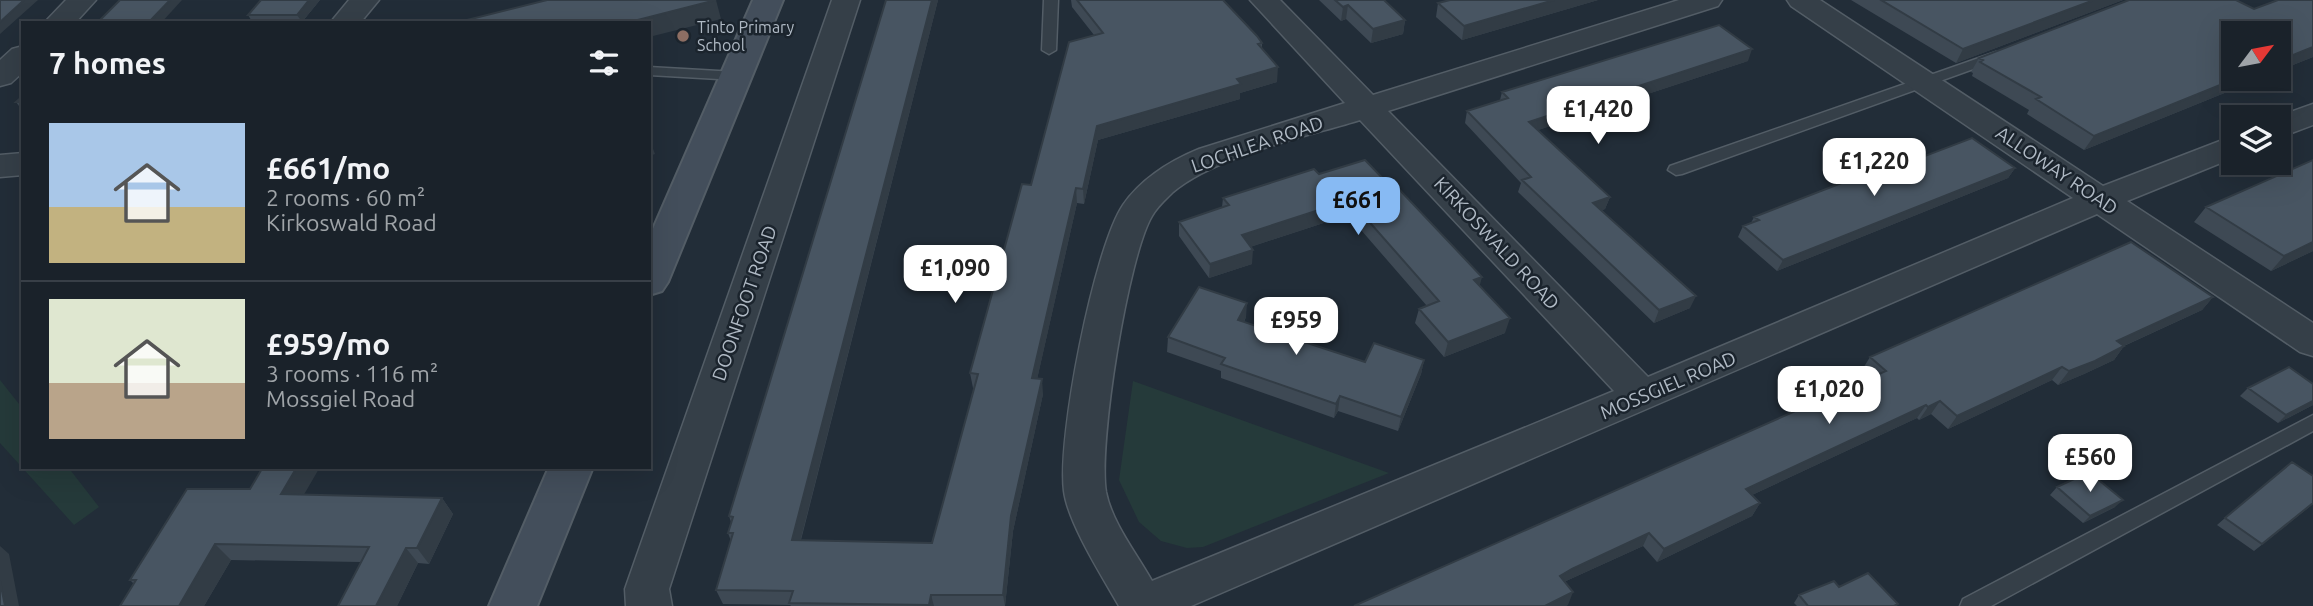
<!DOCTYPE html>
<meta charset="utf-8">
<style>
:root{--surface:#1a222a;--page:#232a32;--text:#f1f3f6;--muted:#9fa4a8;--line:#383f47;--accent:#87baf3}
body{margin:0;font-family:Ubuntu,sans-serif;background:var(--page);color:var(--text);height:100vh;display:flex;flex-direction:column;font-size:26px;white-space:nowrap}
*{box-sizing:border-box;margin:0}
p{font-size:23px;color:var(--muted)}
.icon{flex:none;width:38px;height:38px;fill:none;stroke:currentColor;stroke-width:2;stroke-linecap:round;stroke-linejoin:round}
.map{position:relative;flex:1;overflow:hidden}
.drawer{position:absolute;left:21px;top:21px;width:630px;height:448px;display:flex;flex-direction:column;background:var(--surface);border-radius:0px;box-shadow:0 7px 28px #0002,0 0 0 2px var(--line)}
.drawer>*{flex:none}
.needle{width:46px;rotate:58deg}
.controls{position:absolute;left:2221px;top:21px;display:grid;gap:14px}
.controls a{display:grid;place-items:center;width:70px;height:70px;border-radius:0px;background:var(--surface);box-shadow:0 7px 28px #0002,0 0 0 2px var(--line);font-size:35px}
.price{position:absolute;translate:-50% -60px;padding:0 16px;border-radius:14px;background:#fff;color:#222;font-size:23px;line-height:46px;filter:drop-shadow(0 2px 4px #0008)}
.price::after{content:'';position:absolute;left:50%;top:42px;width:21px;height:16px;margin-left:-10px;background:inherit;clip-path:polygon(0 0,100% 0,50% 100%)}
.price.selected{background:var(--accent);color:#111}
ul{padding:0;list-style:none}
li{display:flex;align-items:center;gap:21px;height:175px;padding:0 28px}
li+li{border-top:2px solid var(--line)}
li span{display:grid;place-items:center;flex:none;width:196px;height:140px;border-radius:0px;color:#555}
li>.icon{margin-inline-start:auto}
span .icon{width:84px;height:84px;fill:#fffc;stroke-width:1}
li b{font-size:30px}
h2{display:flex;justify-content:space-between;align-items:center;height:84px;padding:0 28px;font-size:30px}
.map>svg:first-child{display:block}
.green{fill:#253a3a}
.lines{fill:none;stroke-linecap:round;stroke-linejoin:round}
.lane-casing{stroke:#535d66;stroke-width:3}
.street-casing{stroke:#535d66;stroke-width:3}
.secondary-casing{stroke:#535d66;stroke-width:4}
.lane{fill:#353f48;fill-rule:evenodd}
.street{fill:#353f48;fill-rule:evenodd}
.secondary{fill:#434e5b;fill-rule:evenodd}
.wall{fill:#3e4954}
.shaded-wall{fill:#323c45}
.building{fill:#485562;stroke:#323c45;stroke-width:2}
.education-dot{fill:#8d6e63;stroke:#1b242d;stroke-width:2.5}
.labels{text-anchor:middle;stroke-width:5;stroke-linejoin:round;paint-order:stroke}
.far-poi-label{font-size:16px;fill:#b0bac5;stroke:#1b242d;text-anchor:start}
.street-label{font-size:19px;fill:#b0bac5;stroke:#1b242d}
</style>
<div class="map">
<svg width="2313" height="606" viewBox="0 0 2313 606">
<rect width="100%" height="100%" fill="#222d38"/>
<path class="green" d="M0,380L23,409V467H68L99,507L74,525L0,443Z
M1133,381L1389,473L1203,547L1187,548L1161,541L1139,522L1119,480Z"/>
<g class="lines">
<g class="lane-casing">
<path id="lane" d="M1044,0H1058L1056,50L1049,54L1042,50Z
M1996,52L2001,53V59L1682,174L1676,175L1668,170L1670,166Z
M649,67L736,72L743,76L736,80L649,75Z
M2313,415V431L1991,606H1960L1963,599Z"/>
</g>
<g class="street-casing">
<path id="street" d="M66,0H96L75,23H44Z
M349,0H379L360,23H330Z
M832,0H860L669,589L672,606H626L625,589Z
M1250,0H1280L1373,95L1679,0H1722L1718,6L1388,111L1648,377L2073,198L1791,6L1787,0H1820L2103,186L2233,136V158L2127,201L2313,323V356L2300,352L2097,214L1191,606H1119C1102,576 1068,523 1064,491C1057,438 1094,248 1123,205C1142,178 1170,161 1199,149L1345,103ZM1360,120L1614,391L1152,581C1137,554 1112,523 1106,492C1098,445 1128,256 1152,216C1157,207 1166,199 1173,192C1216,156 1305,137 1360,120Z
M23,46V72L11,83L0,86V60L12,49Z
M2313,104V125L2278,138V117H2276Z
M23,153V175L0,177V155Z"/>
</g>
<g class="secondary-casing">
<path id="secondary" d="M753,0H783L668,282L662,291L649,295V238Z
M549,467H593L537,606H489Z"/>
</g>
<use href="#lane" class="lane"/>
<use href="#street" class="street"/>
<use href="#secondary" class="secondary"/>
</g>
<path class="wall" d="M320,0L302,22L253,23L248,15Z
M886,0H938L801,540L932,543L974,388H973L970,373L1031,185L1094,35L1072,7L1071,0H1223L1262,43V48L1277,82L1240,93V99L1098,140L1084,204L1077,203L1037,379L1043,394L1013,531L1005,606H791L790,605L723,604L716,590L731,541L728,533L731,522L729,516Z
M1319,0H1384L1405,20L1403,34L1371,43L1346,19L1341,21Z
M1598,0L1462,40L1436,17L1438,3Z
M1851,0H2123L1956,63Z
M2129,0H2236L2254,9L2278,0H2313V57L2278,71V33H2233V79H2259L2084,150L2027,114L2029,110L1972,76L1973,73L1971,72L1979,58Z
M1748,61L1538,130L1610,197L1605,209L1602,210L1690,308L1654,323L1518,192L1521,183L1465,123L1467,111L1500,100L1502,92Z
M23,96V110H22L16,102Z
M2313,160V251L2271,271L2194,222L2206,207Z
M2015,168L2008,178L1777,271L1738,237L1743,226L1751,223L1754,217L1862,180Z
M1319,174L1479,286L1505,333L1444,357L1415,323L1419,309L1427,306L1348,215L1250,247L1252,264L1209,278L1179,236V222L1222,207L1223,198Z
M2213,297L2202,310L2124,346L2114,360L2084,374L2058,385L2052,380L1948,429L1931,414L1919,420L1917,418L1752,495L1760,503L1752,516L1657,562L1643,546L1566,581L1565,582L1568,605L1565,606H1354L1871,378L1862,370L1870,357Z
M1246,317L1244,322L1365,362L1424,360L1421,374L1398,431L1338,411L1334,418L1221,378V371L1167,352L1168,337Z
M2248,388L2313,405L2278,423L2240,396Z
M2057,487L2115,507L2083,523L2050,495Z
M304,495L442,498L453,514L429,564L418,563L397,606H338L361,562L231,560L204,606H120L134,584L130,580Z
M2313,504L2254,551L2217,525L2225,518Z
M1839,587L1898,604L1896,606H1797L1794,603L1799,595Z"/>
<path class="shaded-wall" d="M24,0H38L0,34V22Z
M170,0H182L161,23H148Z
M309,0H320L302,22L297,15Z
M716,0L721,19L649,37V23H626Z
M932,0H938L797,554L792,540Z
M1554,0H1598L1462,40L1464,26Z
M2094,0H2123L1956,63L1963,49Z
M1348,5L1346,19L1341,21L1343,7Z
M1405,20L1403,34L1371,43L1373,29Z
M2313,47V57L2278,71V61Z
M1752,49L1748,61L1526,134L1529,122Z
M1278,67L1277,82L1240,93V99L1098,140L1084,204L1083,189L1097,126L1237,79Z
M2235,79H2259L2084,150L2094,136Z
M649,138L655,154L649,156Z
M2015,168L2008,178L1777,271L1783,260Z
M1076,188L1077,203L1034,393L1032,378Z
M1610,197L1605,209L1589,215L1593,203Z
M1350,200L1348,215L1241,250L1242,235Z
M2313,242V251L2271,271L2284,256Z
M1253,250L1252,264L1209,278L1210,264Z
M1482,277L1478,292L1474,280Z
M1696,296L1690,308L1654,323L1659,310Z
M2213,297L2202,310L2106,354L2117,341Z
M1247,303L1246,317L1237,334L1238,320Z
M1510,318L1505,333L1444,357L1448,342Z
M2124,346L2114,360L2084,374L2058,385L2069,371Z
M1424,360L1421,374L1398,431L1401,417Z
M2062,367L2052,380L1948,429L1957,416Z
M1042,379L1043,394L1013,531L1005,606L1003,595L1011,516Z
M1340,396L1338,411L1334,418L1336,404Z
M1940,401L1931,414L1919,420L1928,407Z
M2313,401V405L2278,423L2286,415Z
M1926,405L1917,418L1739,501L1746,489Z
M297,467H320L295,510L281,494Z
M442,498L453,514L429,564L417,548Z
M2123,500L2115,507L2083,523L2090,516Z
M1760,503L1752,516L1657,562L1664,549Z
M1649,533L1643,546L1566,581L1554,588L1560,576L1572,569Z
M215,544L231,560L204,606H179Z
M0,546L9,554L19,606H5L0,581Z
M406,548L418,563L397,606H376Z
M1573,592L1568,605L1565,606H1545Z
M931,595L934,606H929V605Z"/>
<path class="building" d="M0,0H24L0,22Z
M120,0H170L148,23H97Z
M261,0H309L297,15H248Z
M547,0H716L626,23H455Z
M886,0H932L792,540L932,543L978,374L970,373L998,272L1022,184L1031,185L1069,42L1103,33L1077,0H1223L1257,36L1262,43L1258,44L1278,67L1237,79L1241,84L1097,126L1083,189L1076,188L1032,378L1042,379L1011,516L1003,595H931L929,605L789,603L793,591L716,590L733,533H728L733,517L729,516Z
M1335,0H1384L1405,20L1373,29L1348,5L1343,7Z
M1450,0H1554L1464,26L1438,3Z
M1881,0H2094L1963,49Z
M2129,0H2236L2254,9L2278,0H2313V47L2278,61V33H2233V79H2235L2094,136L2036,99L2041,97L1980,62L1983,60L1979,58Z
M1719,25L1752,49L1529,122L1610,197L1593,203L1696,296L1659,310L1522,180L1531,177L1467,111L1508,98L1502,92Z
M23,96V102H16Z
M1972,138L2015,168L1783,260L1743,226L1759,220L1754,217L1857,177L1862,180Z
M1365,160L1391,187L1396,186L1482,277L1474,280L1510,318L1448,342L1419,309L1439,301L1350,200L1242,235L1253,250L1210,264L1179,222L1229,205L1223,198L1314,169L1319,174Z
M2313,160V242L2284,256L2206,207Z
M2131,242L2213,297L2117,341L2124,346L2095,361L2069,371L2062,367L1957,416L1940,401L1928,407L1926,405L1746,489L1760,503L1664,549L1649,533L1572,569L1560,576L1573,592L1545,606H1354L1886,371L1870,357Z
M1199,287L1247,303L1238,320L1365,362L1374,343L1424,360L1401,417L1340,396L1336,404L1221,364L1225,358L1168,337Z
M2289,367L2313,384V401L2286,415L2248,388Z
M2292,462L2313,476V503L2262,544L2225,518Z
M263,467H297L281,494L442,498L417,548H406L376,606H338L369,547L215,544L179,606H120L136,580H130L187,489H250Z
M2089,472L2123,500L2090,516L2057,487Z
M1868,573L1898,604L1894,606H1808L1799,595L1834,581L1839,587Z
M0,581L5,606H0Z"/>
<circle class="education-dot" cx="683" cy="36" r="7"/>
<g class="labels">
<g class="far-poi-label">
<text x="697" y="33">Tinto Primary<tspan x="697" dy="18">School</tspan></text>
</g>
<g class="street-label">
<text transform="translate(1257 144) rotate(-19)" y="7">LOCHLEA ROAD</text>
<text transform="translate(2057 170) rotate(34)" y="7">ALLOWAY ROAD</text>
<text transform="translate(1497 243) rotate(47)" y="7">KIRKOSWALD ROAD</text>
<text transform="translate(744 303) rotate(-71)" y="7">DOONFOOT ROAD</text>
<text transform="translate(1668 385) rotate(-23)" y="7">MOSSGIEL ROAD</text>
</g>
</g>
</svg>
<div class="controls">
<a><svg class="needle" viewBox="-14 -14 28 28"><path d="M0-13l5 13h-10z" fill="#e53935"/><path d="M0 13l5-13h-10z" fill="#9fa4a8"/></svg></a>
<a><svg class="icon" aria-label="layers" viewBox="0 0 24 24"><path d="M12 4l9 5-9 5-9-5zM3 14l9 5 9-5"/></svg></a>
</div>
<b class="price" style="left:1598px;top:146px">£1,420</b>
<b class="price" style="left:1874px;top:198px">£1,220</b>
<b class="price selected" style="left:1358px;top:237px">£661</b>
<b class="price" style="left:955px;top:305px">£1,090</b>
<b class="price" style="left:1296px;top:357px">£959</b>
<b class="price" style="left:1829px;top:426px">£1,020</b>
<b class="price" style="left:2090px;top:494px">£560</b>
<section class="drawer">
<h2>7 homes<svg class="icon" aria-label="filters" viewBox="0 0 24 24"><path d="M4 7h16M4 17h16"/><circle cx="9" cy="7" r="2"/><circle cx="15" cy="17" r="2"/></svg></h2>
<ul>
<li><span style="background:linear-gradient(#a9c7e8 60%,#c2b280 0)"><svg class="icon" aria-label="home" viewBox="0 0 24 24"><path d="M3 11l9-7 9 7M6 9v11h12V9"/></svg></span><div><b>£661/mo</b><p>2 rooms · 60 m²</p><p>Kirkoswald Road</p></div></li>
<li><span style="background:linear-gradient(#dfe7d0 60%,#b9a48a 0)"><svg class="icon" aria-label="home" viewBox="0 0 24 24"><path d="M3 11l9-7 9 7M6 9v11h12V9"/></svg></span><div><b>£959/mo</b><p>3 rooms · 116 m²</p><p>Mossgiel Road</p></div></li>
</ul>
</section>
</div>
